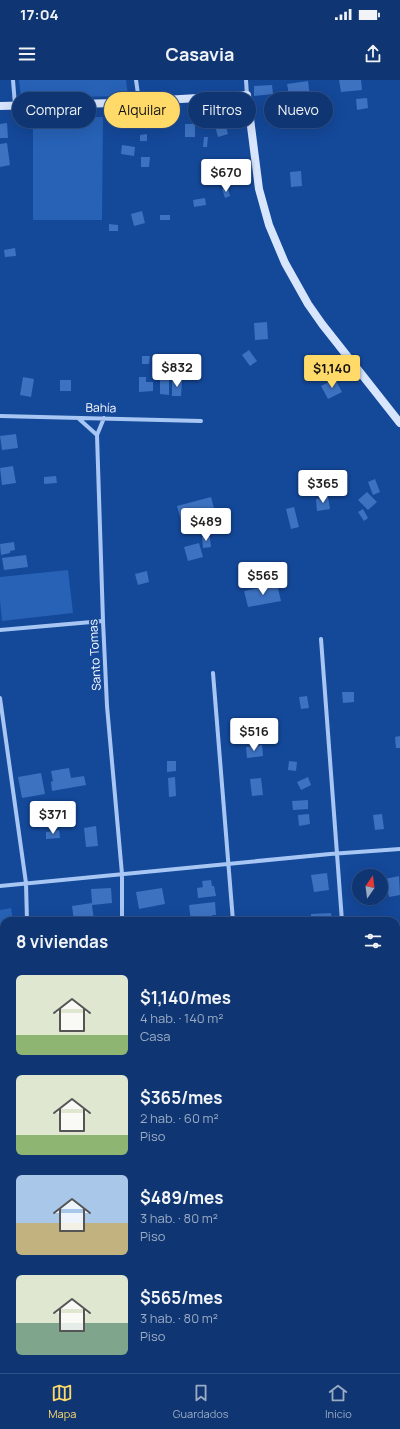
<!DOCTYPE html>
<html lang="es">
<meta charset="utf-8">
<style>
:root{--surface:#0f3673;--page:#1d417b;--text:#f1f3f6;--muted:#9babc4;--line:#2f5085;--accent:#ffda69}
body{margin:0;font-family:Manrope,sans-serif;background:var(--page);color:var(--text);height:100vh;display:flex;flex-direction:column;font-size:15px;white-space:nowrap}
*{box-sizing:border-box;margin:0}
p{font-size:13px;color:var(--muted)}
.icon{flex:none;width:22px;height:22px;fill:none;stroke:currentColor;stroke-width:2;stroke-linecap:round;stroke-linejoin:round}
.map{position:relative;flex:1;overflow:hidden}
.details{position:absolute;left:0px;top:837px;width:400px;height:456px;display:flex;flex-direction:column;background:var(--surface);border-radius:12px 12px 0 0;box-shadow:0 4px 16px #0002,0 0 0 1px var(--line)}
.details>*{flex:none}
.hud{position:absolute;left:12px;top:12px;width:376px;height:36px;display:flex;gap:8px}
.needle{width:26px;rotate:14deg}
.tools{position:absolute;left:352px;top:789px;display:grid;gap:8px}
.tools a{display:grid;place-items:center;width:36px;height:36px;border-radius:50%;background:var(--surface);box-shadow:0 4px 16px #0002,0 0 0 1px var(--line);font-size:20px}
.price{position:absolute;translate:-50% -34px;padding:0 9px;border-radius:4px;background:#fff;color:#222;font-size:13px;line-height:26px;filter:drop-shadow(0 1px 2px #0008)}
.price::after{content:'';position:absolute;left:50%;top:24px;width:12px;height:9px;margin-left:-6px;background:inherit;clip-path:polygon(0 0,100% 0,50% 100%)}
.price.current{background:var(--accent);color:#111}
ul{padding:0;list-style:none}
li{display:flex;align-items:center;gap:12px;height:100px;padding:0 16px}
li span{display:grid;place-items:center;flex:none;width:112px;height:80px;border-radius:6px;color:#555}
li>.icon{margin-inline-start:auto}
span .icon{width:48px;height:48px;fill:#fffc;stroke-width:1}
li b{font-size:17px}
h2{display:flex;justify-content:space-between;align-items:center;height:48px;padding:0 16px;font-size:17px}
.chip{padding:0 14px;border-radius:18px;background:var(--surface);box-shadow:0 4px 16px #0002,0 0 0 1px var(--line);font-size:14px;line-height:36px}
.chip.current{background:var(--accent);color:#111}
.status{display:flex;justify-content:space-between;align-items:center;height:28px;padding:0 20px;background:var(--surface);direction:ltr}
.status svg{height:11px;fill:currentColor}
header{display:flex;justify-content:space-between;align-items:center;height:52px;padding:0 16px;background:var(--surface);font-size:18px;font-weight:700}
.tab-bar{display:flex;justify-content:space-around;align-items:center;height:56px;border-top:1px solid var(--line);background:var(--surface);font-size:11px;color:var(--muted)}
.tab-bar a{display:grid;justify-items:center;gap:2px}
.tab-bar .current{color:var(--accent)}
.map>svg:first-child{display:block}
.green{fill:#2762b7}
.building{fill:#3d72c1}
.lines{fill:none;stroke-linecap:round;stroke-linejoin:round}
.street{stroke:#a7c6f3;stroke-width:4}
.secondary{stroke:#d7e5fd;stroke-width:8}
.labels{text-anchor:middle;stroke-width:3.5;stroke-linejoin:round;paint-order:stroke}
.street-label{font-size:12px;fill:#fff;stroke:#144899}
</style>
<div class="status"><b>17:04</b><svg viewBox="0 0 49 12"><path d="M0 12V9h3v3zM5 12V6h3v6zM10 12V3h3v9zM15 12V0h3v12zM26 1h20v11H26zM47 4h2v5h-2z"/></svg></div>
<header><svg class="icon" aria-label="menu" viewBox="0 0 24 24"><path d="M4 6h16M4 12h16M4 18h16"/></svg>Casavia<svg class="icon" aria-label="share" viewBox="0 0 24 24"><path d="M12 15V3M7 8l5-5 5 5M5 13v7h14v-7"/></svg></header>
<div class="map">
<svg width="400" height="1293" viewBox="0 0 400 1293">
<rect width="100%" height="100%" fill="#144899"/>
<path class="green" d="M19,0H126L128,16L21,18Z
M33,37H103L102,140H33Z
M68,490L73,533L2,541L0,520V497Z
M11,828L13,841H4V919L0,920V830Z"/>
<path class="building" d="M339,0H361L362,10L341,12Z
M308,1L310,17L290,20L287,4Z
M272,5L273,14L254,16V6Z
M367,18L368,28L357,30L356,19Z
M208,34L209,43L195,44V57H185V44H195L194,36Z
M144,42L145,48H136V43Z
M7,43L8,58H0V44Z
M225,43L228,54L218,57L215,46Z
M147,54V61H140V55Z
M204,57H208L207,67H203Z
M7,63L10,85L0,87V64Z
M122,65L135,67L134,76L121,74Z
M141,77H150L149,87H141Z
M203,90H208L207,97L210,96L212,103L209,104L207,97H203Z
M301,91L302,106L291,107L290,92Z
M223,95L225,102L219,103L217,97Z
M228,108L230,116L225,118L222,109Z
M205,118L206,125L194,127L193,120Z
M142,131L145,143L134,146L131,134Z
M160,135H170V140H160Z
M109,144L118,145V151H109Z
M15,168L16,176L5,177L4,170Z
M267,242L268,259L255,260L254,243Z
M249,270L257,281L250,286L242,275Z
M142,276H150L149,284H142Z
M23,297L34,299L31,317L20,315Z
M139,297H146V302H153V311L139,312Z
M160,297H169V315L160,314Z
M335,299L342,312L328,319L321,306Z
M60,300H71V311H60Z
M172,301H182L181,316H172Z
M16,354L18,368L2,370L0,356Z
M13,386L16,403L2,405L0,388Z
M56,396L57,403L44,404V397Z
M375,399L380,412L373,415L368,402Z
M367,412L377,422L368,430L358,420Z
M211,417L215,432L181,441L177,426Z
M328,417L330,429L317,431L316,419Z
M294,427L299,447L291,449L286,429Z
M363,429L368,438L364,441L358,432Z
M202,457H210L211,467L203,468Z
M14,462L15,470L10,471V473L1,475L0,464Z
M199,463L203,477L188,481L184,467Z
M26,475L28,487L4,490L2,478Z
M147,491L149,502L138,505L135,494Z
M277,504L281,521L248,527L244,511Z
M342,612H354V622L343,623Z
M307,616L309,628L301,629L299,617Z
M400,656V668H396L395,657Z
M262,665L263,676L247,678L246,667Z
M167,681H176V691L167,692Z
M289,681L297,682L296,691L288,690Z
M69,688L71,698L84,696L86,705L52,711L51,702L53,701L51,691Z
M41,693L45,714L22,718L18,697Z
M175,697L176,716L169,717L168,698Z
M308,697L311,705L301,710L297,702Z
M261,698L263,715L252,716L250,699Z
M308,720V729L293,730L292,721Z
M309,734L310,744L299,746L298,735Z
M382,734L384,749L375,750L373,735Z
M96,746L98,766L86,767L84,748Z
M59,750L60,758L46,759V752Z
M327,793L329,810L314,812L311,795Z
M381,795H384L386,810L381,811Z
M399,796L400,815L389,817L385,799Z
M211,800L212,806H214L216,816L198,818L197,808L203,807L202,801Z
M111,808L112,823L92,825L94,841H74L72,826L92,823L91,809Z
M162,808L165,824L139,829L136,812Z
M215,822L216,835H212V841H191L189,825Z
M331,833L332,841H311V834Z
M400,1001V1020L396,1008V1003Z
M0,1004L3,1012L1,1013L4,1022V1026L0,1028Z
M4,1159V1178H3L0,1160Z
M0,1239H4V1261H0Z
M62,1289H68L76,1293H64L60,1291Z
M239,1289H253L251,1293H237Z"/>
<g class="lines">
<path class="street" d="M13,0L15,25
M136,0L139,21
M246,0L247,15
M0,336L201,341
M78,338L97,355
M104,338L97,355L103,541L107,626L122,794V841
M0,550L103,541
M321,559L342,841
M213,593L233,841
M0,618L26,803L27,841
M0,806L330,774L400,769
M0,942L4,940
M396,1043L400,1041
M0,1081H4
M0,1202H4
M34,1293L37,1289
M135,1293L137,1289
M270,1293L272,1289"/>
<path class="secondary" d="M0,26L115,23L247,15L259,109L269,145L285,183L308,224L322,244L400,343"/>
</g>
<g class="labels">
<g class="street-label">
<text transform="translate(101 328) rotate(1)" y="4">Bahía</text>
<text transform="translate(95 575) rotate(-93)" y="4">Santo Tomas</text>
</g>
</g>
</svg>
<div class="tools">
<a><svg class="needle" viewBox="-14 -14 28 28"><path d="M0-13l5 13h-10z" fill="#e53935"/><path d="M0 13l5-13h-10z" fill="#9babc4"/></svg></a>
</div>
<b class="price" style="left:226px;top:113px">$670</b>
<b class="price" style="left:177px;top:308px">$832</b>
<b class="price current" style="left:332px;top:309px">$1,140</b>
<b class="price" style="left:323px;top:424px">$365</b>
<b class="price" style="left:206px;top:462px">$489</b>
<b class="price" style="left:263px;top:516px">$565</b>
<b class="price" style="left:254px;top:672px">$516</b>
<b class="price" style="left:53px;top:755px">$371</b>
<div class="hud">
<a class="chip">Comprar</a>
<a class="chip current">Alquilar</a>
<a class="chip">Filtros</a>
<a class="chip">Nuevo</a>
</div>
<section class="details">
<h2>8 viviendas<svg class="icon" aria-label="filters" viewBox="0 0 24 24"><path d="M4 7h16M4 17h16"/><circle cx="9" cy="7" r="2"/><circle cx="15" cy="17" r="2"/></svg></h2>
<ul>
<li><span style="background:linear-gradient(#dfe7d0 75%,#8fb573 0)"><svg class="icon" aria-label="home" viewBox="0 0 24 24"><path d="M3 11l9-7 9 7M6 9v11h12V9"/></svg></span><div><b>$1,140/mes</b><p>4 hab. · 140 m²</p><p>Casa</p></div></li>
<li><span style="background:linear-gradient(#dfe7d0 75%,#8fb573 0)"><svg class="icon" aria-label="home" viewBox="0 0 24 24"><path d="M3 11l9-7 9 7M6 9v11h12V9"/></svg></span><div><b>$365/mes</b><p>2 hab. · 60 m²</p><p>Piso</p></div></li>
<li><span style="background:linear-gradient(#a9c7e8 60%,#c2b280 0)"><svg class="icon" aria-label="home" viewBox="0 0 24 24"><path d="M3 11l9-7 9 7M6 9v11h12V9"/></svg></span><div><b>$489/mes</b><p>3 hab. · 80 m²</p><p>Piso</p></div></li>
<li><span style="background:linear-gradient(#dfe7d0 60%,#7fa58c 0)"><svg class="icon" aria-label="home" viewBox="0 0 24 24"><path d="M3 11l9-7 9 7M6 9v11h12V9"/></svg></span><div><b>$565/mes</b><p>3 hab. · 80 m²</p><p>Piso</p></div></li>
</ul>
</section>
</div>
<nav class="tab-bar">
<a class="current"><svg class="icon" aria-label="map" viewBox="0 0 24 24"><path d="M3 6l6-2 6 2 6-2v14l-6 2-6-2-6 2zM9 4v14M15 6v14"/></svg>Mapa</a>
<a><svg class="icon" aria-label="saved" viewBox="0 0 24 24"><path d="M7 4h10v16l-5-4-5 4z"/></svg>Guardados</a>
<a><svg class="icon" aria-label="home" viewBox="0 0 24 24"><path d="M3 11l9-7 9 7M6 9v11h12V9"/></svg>Inicio</a>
</nav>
